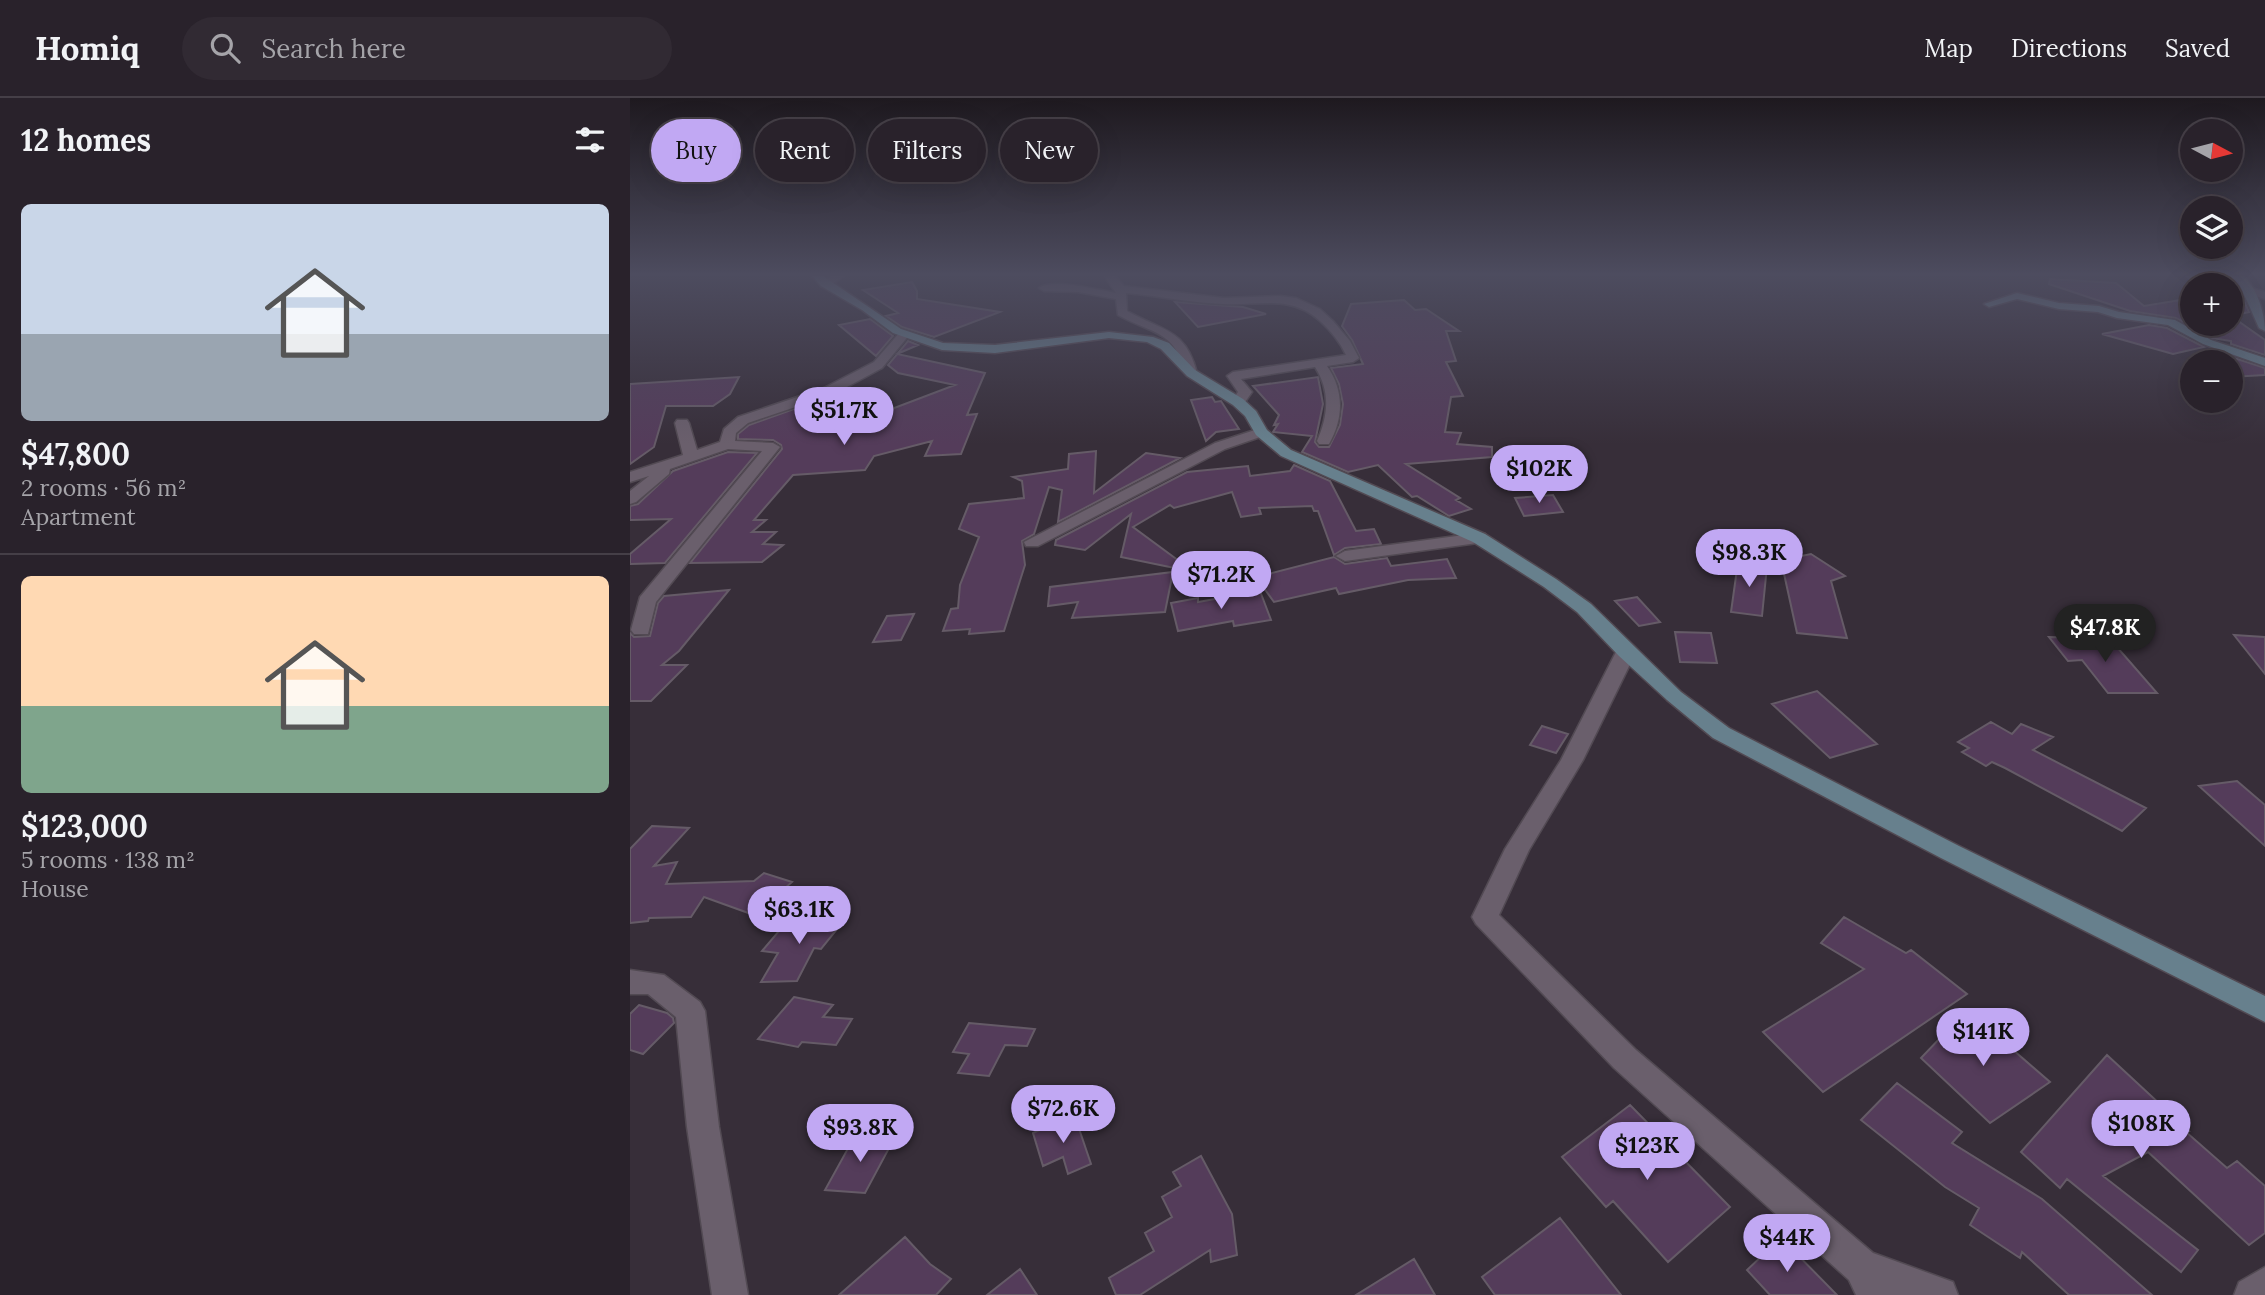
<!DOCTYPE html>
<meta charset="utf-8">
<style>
:root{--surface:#29222b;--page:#312a33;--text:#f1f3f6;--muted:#a5a4a9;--line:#453f47;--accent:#c1a8f3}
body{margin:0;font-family:Lora,serif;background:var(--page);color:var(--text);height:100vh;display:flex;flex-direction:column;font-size:26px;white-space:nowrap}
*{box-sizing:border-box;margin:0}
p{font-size:23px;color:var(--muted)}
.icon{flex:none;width:38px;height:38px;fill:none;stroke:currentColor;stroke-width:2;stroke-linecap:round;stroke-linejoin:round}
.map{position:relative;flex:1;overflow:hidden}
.drawer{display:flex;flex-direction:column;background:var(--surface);width:630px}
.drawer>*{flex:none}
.hud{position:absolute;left:21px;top:21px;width:665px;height:63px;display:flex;gap:14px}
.needle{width:46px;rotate:97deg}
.tools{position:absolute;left:1550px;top:21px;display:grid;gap:14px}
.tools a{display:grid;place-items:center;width:63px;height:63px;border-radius:50%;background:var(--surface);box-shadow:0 7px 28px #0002,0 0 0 2px var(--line);font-size:35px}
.price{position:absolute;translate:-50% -60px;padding:0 16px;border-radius:24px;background:var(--accent);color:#111;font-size:23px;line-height:46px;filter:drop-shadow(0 2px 4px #0008)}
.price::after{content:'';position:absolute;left:50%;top:42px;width:21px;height:16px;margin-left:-10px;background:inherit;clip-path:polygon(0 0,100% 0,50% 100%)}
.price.current{background:#222;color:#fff}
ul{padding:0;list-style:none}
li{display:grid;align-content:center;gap:14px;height:371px;padding:0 21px}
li+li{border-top:2px solid var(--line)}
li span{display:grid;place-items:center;height:217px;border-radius:10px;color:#555}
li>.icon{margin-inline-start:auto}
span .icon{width:126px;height:126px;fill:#fffc;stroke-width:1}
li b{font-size:30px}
h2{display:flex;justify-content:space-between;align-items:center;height:84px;padding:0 21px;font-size:30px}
.chip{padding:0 24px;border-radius:32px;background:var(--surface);box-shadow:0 7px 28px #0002,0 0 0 2px var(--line);font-size:24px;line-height:63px}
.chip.current{background:var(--accent);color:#111}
header{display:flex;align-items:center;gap:42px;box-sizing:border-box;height:98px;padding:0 35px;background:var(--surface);border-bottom:2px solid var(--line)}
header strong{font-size:33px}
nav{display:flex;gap:38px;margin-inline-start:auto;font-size:24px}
.search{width:490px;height:63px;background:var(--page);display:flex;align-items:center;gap:18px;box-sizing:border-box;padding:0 24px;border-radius:38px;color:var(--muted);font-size:26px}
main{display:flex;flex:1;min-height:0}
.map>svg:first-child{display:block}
.building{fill:#543c5a;stroke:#655b67;stroke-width:2}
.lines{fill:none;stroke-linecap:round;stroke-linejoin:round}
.street-casing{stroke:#524a53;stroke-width:3}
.secondary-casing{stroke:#524a53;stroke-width:3}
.street{fill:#6a5f6c;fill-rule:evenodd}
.secondary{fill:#67808d;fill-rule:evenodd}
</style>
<header>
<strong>Homiq</strong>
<div class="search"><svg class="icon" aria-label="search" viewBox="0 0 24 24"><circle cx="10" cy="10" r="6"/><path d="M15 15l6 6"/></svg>Search here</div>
<nav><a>Map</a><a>Directions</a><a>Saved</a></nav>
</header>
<main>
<section class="drawer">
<h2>12 homes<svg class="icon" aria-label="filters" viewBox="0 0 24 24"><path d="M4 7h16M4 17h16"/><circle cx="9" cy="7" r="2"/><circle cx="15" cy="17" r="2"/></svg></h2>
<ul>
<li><span style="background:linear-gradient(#c9d6e8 60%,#9aa5b1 0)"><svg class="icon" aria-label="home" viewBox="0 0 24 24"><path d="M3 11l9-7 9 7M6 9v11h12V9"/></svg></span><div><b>$47,800</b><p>2 rooms · 56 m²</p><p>Apartment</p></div></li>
<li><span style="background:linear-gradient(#ffd9b3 60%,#7fa58c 0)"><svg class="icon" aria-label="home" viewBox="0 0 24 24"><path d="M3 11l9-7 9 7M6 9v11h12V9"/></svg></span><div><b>$123,000</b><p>5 rooms · 138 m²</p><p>House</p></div></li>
</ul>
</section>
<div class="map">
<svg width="1635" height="1197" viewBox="0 0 1635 1197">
<rect width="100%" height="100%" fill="#372e39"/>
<path class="building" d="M1556,178H1588L1600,187H1568Z
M1420,181L1486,185L1514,208L1563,200V226H1601V188L1610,194L1619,214L1601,218L1635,242V257L1601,246V243L1582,240L1546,220L1500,213L1419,186Z
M282,184L287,193V201L370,214L304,239L272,229L256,218L268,215L233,192Z
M774,202L785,212L796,211L829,233H816L826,263L816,264L833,298L821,299L815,334L831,335L827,346L862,349V359L776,366L830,400L826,402L841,411L819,418L787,398L782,399L748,367L718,374L672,354L682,338L643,334L648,326L644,327L649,317L623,288L688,279L693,306L685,344L689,349H699L710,327L713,306L709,286L701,270L733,266L722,242L712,228L721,206Z
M545,204L613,209L636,216L568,229Z
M240,221L263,238L246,258L209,227Z
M1519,227L1537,230L1574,249L1543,256L1472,236Z
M278,243L288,247L267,256L355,275L337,317L347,316L331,356L295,358L302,343L244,358L235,372L163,377L124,422H136L122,434H146L133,446L153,447L132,464L60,465L152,351L151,347L143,342L108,341V336L119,327L217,292L211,296L230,323L325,287L268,275L258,267Z
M1601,259L1635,270V277L1601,279Z
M109,279L100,296L83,308H36L24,349L0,366V286Z
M582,299L585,304L591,303L609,331L586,334L576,343L561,302Z
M466,353L464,395L516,355L550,360L428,424L432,392L419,389L404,436L392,443L395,467L374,533L339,536L340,531L313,533L321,511L328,510L330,487L349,439L329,431L339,406L394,400L392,383L383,379L438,371L439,356Z
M98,354L127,355L35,465L0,466V456L41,421L0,422V408L8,406L43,373Z
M664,367L700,383L726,433L744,431L751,446L715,450L704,457L688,413H684L682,408L629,410L631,416L611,419L602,394L544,410L540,407L503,429L564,474L491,459L501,416L455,452L425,447L426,442L557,374L618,368L620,378L660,373Z
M923,397L933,414L894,418L885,400Z
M1181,456L1215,478L1201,483L1217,540L1167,535L1151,462Z
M704,459L715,466L757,460L761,468L817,461L826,480L778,482L709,496L706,490L644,504L626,479Z
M1108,464L1137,468L1132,518L1101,514Z
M543,474L535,514L442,520L448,504L418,508L420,489Z
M99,492L49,553L32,567H57L21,603H0V535L4,539L20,538L28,505L34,498Z
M630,493L641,522L604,528L603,523L548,533L541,505L568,500V504Z
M1007,499L1030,524L1009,528L985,503Z
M284,516L271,542L243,544L257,518Z
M1045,534L1081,535L1087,565L1050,564Z
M1604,537L1635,539V576Z
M1419,539L1480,541L1527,595H1478L1452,562L1438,563Z
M1187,593L1247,646L1200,660L1142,606Z
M1361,624L1382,636L1391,626L1423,639L1403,652L1516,710L1492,733L1375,670L1362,664L1356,668L1332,654L1339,650L1328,644Z
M912,628L938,636L926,655L900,647Z
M1607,683L1635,707V748L1569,688Z
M22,728L59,730L24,768L47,764L36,786L124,783L134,775L162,784L124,817L74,799L61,819L19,820L18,823L0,825V751Z
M179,816L216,820L191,851L184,850L167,883L131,884L148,855L132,853L154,827L169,828Z
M1214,819L1276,855L1281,852L1337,896L1193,994L1133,934L1234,871L1191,845Z
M164,899L203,907L193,919L222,921L206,947L172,944L168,949L128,941Z
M9,907L37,915L43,920L44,925L13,956L0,952V916Z
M1337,912L1420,984L1360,1025L1291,960Z
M339,925L405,931L397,948L375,947L359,978L328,975L339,956L323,954Z
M1477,957L1559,1033L1556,1034L1597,1070L1607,1063L1635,1088V1135L1619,1147L1518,1054L1473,1078L1568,1152L1551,1174L1437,1081L1430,1090L1391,1054Z
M1267,985L1332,1034L1322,1045L1412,1101L1522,1197H1439L1392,1154L1390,1160L1340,1127L1349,1110L1315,1089L1231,1022Z
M1000,1007L1100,1109L1038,1164L983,1103L976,1109L932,1059Z
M444,1016L461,1066L438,1076L433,1059L413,1068L403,1035Z
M226,1036L265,1039L235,1095L195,1092Z
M571,1058L602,1116L607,1157L581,1164L580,1152L510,1197H486L479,1180L524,1153L515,1135L542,1119L532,1099L551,1088L543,1074Z
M930,1120L991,1197H865L852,1179Z
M275,1139L300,1166L321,1181L306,1197H209Z
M1151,1140L1207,1197H1140L1117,1172Z
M784,1161L805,1197H726Z
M390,1171L407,1197H357Z"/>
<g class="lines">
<g class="street-casing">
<path id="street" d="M201,178H214L199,188H191V184Z
M485,178L494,188L594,200L650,198L666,200L690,211L703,223L720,243L729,260L723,264L697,268C714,292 714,320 699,346H689L687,343C698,318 701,294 685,269L611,281L622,294L613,307L608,308L601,304L608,294L597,278L603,274L716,257C710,244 701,233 690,223C661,196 629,208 593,206C561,205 529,198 496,195L497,213C533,233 556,231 567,275L561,279L555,275C545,232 522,236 488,217L486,201L448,194L414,193L409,190C424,180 468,192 486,195L475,179Z
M1618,189L1635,194V201L1614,194V190Z
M274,233L280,236L252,270L204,296L118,325L106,335L105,343L143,345L150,349L26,504L18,536H4L1,532L10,499L132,353L98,351L40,371L39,376L6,404L0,406V393L19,378L0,384V374L53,357L45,325L47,322H57L59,325L67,352L90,344L94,331L108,319L194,290L244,264L270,234Z
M631,330L638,334L636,337L595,351L408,448H396L394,444L585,345Z
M849,435L855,436L857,440L855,444L715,463L706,458L715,453Z
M996,548L1003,550L1006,554L953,662L899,752L869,817L1006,952L1243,1155L1323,1184L1328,1197H1226L1219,1182L984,970L846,826L842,819L875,751L931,662L986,554L989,550Z
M0,872L34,877L70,904L75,913L89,1029L118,1197H82L57,1029L46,919L18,896H0Z
M1635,1169V1197H1604L1609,1184Z"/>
</g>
<g class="secondary-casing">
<path id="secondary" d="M182,178H193L271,231L313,245L365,247L479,234L523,239L539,245L565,272L613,301L626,313L637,332L661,352L855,436L926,481L961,506L1051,594L1099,630L1329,748L1635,898V924L1311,760L1083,640L1037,602L989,558L947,514L914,489L843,444L651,358L626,337L615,318L603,307L557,278L531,251L517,244L479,240L365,255L312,252L263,235L232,212L191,188Z
M1600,178H1613C1627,189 1635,216 1635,233L1629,230L1609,185Z
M1387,195L1429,205L1469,208L1489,214L1545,222L1581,242L1635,260V268L1573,246L1538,227L1487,220L1468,214L1429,211L1387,201L1359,209L1354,206Z"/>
</g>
<use href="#street" class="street"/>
<use href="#secondary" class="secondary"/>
</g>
<linearGradient id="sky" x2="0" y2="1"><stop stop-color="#1e191f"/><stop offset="0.51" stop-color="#4d4c5f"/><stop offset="1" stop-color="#4d4c5f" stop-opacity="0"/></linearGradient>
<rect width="1635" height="346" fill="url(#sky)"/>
</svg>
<div class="tools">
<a><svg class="needle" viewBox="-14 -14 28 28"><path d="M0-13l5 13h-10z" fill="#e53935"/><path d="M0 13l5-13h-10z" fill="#a5a4a9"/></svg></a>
<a><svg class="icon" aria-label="layers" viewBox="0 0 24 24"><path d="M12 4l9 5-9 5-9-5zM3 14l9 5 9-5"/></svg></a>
<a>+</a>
<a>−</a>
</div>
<b class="price" style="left:214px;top:349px">$51.7K</b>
<b class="price" style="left:909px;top:407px">$102K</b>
<b class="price" style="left:1119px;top:491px">$98.3K</b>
<b class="price" style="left:591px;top:513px">$71.2K</b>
<b class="price current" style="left:1475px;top:566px">$47.8K</b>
<b class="price" style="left:169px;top:848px">$63.1K</b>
<b class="price" style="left:1353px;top:970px">$141K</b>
<b class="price" style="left:433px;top:1047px">$72.6K</b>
<b class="price" style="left:1511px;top:1062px">$108K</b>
<b class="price" style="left:230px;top:1066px">$93.8K</b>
<b class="price" style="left:1017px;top:1084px">$123K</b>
<b class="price" style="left:1157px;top:1176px">$44K</b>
<div class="hud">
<a class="chip current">Buy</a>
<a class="chip">Rent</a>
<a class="chip">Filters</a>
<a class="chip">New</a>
</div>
</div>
</main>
